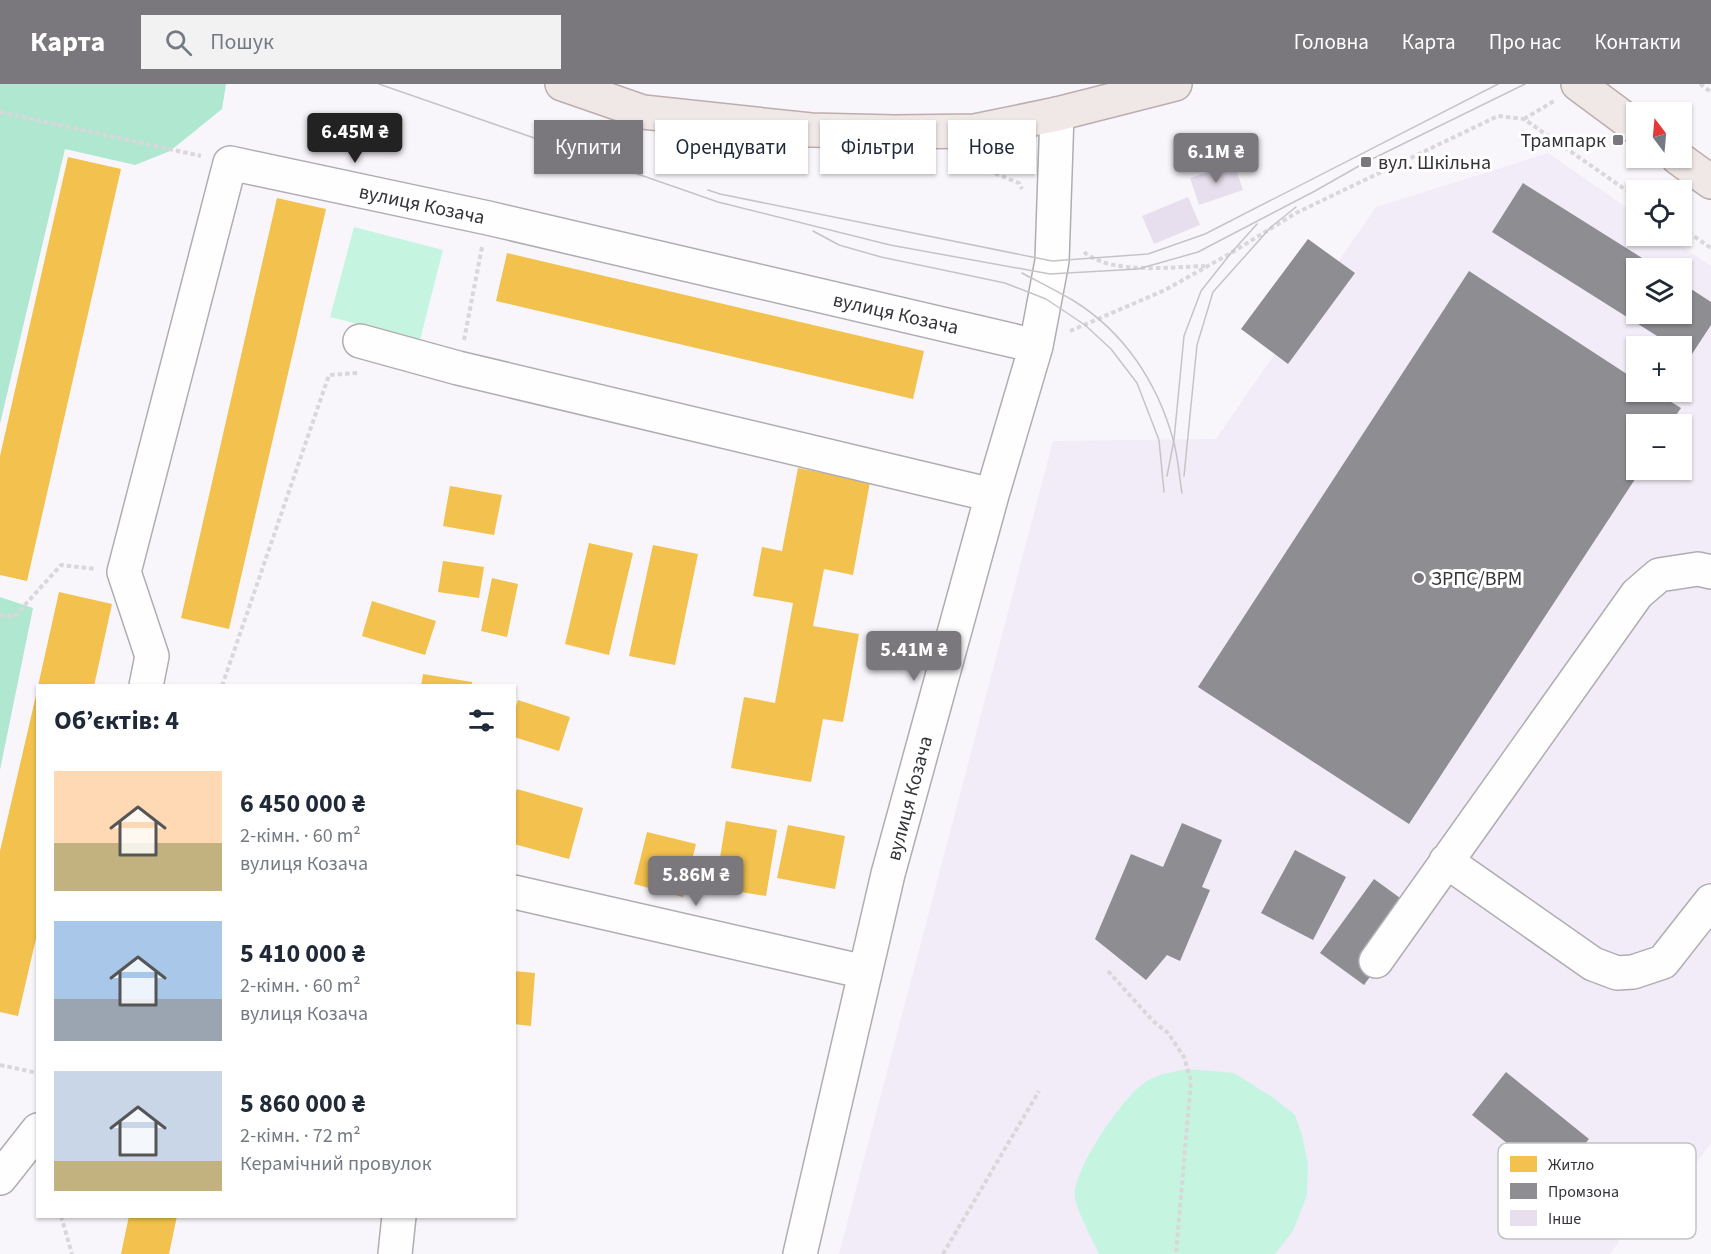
<!DOCTYPE html>
<html lang="uk">
<meta charset="utf-8">
<style>
:root{--surface:#fff;--page:#f2f2f3;--text:#1f2937;--muted:#747a83;--accent:#7a777d}
body{margin:0;font-family:"Source Sans 3",sans-serif;background:var(--page);color:var(--text);height:100vh;display:flex;flex-direction:column;font-size:22px;white-space:nowrap}
*{box-sizing:border-box;margin:0}
p{font-size:20px;color:var(--muted)}
.icon{flex:none;width:33px;height:33px;fill:none;stroke:currentColor;stroke-width:2;stroke-linecap:round;stroke-linejoin:round}
.map{position:relative;flex:1;overflow:hidden}
.side{position:absolute;left:36px;top:600px;width:480px;height:534px;display:flex;flex-direction:column;background:var(--surface);border-radius:0px;box-shadow:0 2px 4px #0004}
.side>*{flex:none}
.banner{position:absolute;left:534px;top:36px;width:570px;height:54px;display:flex;gap:12px}
.needle{width:39px;rotate:344deg}
.buttons{position:absolute;left:1626px;top:18px;display:grid;gap:12px}
.buttons a{display:grid;place-items:center;width:66px;height:66px;border-radius:0px;background:var(--surface);box-shadow:0 2px 4px #0004;font-size:30px}
.price{position:absolute;translate:-50% -51px;padding:0 14px;border-radius:6px;background:var(--accent);color:#fff;font-size:20px;line-height:39px;filter:drop-shadow(0 2px 3px #0008)}
.price::after{content:'';position:absolute;left:50%;top:36px;width:18px;height:14px;margin-left:-9px;background:inherit;clip-path:polygon(0 0,100% 0,50% 100%)}
.price.active{background:#222;color:#fff}
ul{padding:0;list-style:none}
li{display:flex;align-items:center;gap:18px;height:150px;padding:0 18px}
li span{display:grid;place-items:center;flex:none;width:168px;height:120px;border-radius:0px;color:#555}
li>.icon{margin-inline-start:auto}
span .icon{width:72px;height:72px;fill:#fffc;stroke-width:1}
li b{font-size:26px}
h2{display:flex;justify-content:space-between;align-items:center;height:72px;padding:0 18px;font-size:26px}
.tag{padding:0 21px;border-radius:0px;background:var(--surface);box-shadow:0 2px 4px #0004;font-size:21px;line-height:54px}
.tag.active{background:var(--accent);color:#fff}
header{display:flex;align-items:center;gap:36px;box-sizing:border-box;height:84px;padding:0 30px;background:var(--accent);color:#fff}
header strong{font-size:28px}
nav{display:flex;gap:33px;margin-inline-start:auto;font-size:21px}
.search{width:420px;height:54px;background:var(--page);display:flex;align-items:center;gap:15px;box-sizing:border-box;padding:0 21px;border-radius:0px;color:var(--muted);font-size:22px}
.map>svg:first-child{display:block}
.built{fill:#f2ebf8;fill-rule:evenodd}
.green{fill:#c5f5e1}
.forest{fill:#b0e7d1}
.homes{fill:#f2c14e}
.industry{fill:#8d8d92}
.building{fill:#e7dfed}
.lines{fill:none;stroke-linecap:round;stroke-linejoin:round}
.minor-casing{stroke:#b0adb2;stroke-width:36}
.major-casing{stroke:#bcadae;stroke-width:36}
.path{stroke:#d9d7da;stroke-width:4;stroke-dasharray:4.5 3;stroke-linecap:butt}
.minor{stroke:#fefefe;stroke-width:33}
.major{stroke:#f0e7e7;stroke-width:33}
.tram{stroke:#c4c4c5;stroke-width:1.5}
.poi-dot{fill:#7a777d;stroke:#fff;stroke-width:2}
.labels{text-anchor:middle;stroke-width:6;stroke-linejoin:round;paint-order:stroke}
.poi-label{font-size:20px;fill:#363339;stroke:#fff;text-anchor:start}
.street-label{font-size:20px;fill:#363339;stroke:#fff}
.key{fill:#fff;stroke:#c3c2c4;stroke-width:1.5}
.key-label{font-size:16px;fill:#363339}
</style>
<header>
<strong>Карта</strong>
<div class="search"><svg class="icon" aria-label="search" viewBox="0 0 24 24"><circle cx="10" cy="10" r="6"/><path d="M15 15l6 6"/></svg>Пошук</div>
<nav><a>Головна</a><a>Карта</a><a>Про нас</a><a>Контакти</a></nav>
</header>
<div class="map">
<svg width="1711" height="1170" viewBox="0 0 1711 1170">
<rect width="100%" height="100%" fill="#f9f6fb"/>
<path class="built" d="M1548,69L1636,130V152H1667L1711,182V1059L1665,1122L1651,1113L1610,1170H839L1053,357L1216,355L1376,123ZM1636,184H1682V230H1636ZM1636,262H1682V308H1636ZM1636,340H1682V386H1636Z"/>
<path class="green" d="M354,143L443,166L420,256L330,233Z
M1187,985L1234,989L1275,1015L1295,1031L1302,1051L1308,1080L1307,1111L1293,1147L1275,1170H1099C1092,1155 1079,1131 1075,1115C1070,1089 1123,1013 1144,999C1156,990 1173,988 1187,985Z"/>
<path class="forest" d="M0,0H226L222,25L170,67L135,81L65,65L0,340Z
M0,513L33,524L0,686Z"/>
<path class="homes" d="M68,73L121,85L27,497L0,491V372Z
M277,114L326,125L229,545L181,534Z
M507,169L924,267L913,315L496,217Z
M798,384L870,398L853,491L824,485L813,542L859,550L843,638L823,635L811,698L731,684L744,613L775,619L793,519L753,512L762,463L782,467Z
M450,402L502,411L494,451L443,442Z
M589,459L633,469L609,571L565,560Z
M653,461L698,470L675,581L629,572Z
M443,477L484,483L479,514L438,508Z
M492,494L518,500L507,553L481,547Z
M59,508L112,520L94,602H38Z
M372,517L436,537L425,571L362,552Z
M423,590L472,598V602H421Z
M37,607L38,846L18,932L0,928V767Z
M518,616L570,633L559,667L514,653V629Z
M517,705L583,724L569,775L514,760V714Z
M726,737L777,746L766,812L715,804Z
M788,741L845,752L835,805L777,794Z
M647,748L696,760L683,813L634,800Z
M514,887L535,889L531,942L514,940Z
M129,1132H177L169,1170H121Z"/>
<path class="industry" d="M1523,99L1658,184H1636V230H1682V199L1711,218V241L1690,273L1682,268V262H1673L1492,148Z
M1308,155L1355,189L1288,280L1241,245Z
M1469,187L1636,296V308H1655L1681,324L1670,340H1636V386H1641L1409,740L1198,603Z
M1182,739L1222,756L1202,803L1210,806L1180,877L1167,871L1146,896L1095,855L1131,770L1163,783Z
M1295,766L1346,793L1313,856L1261,829Z
M1374,795L1418,827L1364,901L1320,869Z
M1506,988L1589,1055L1554,1097L1472,1031Z"/>
<path class="building" d="M1234,79L1243,106L1199,121L1190,94Z
M1188,113L1200,141L1154,160L1142,132Z"/>
<g class="lines">
<g class="minor-casing">
<path id="minor" d="M360,257L458,284L992,411
M146,602L152,572L124,488L230,79L488,134L1036,262
M1446,777L1593,880L1617,889L1633,888L1663,878L1711,817
M514,808L865,888
M1376,877L1637,510L1659,491L1698,485L1711,488
M0,1094L38,1046
M395,1170L399,1132
M800,1170L888,790L992,411L1036,262L1052,177L1057,30"/>
</g>
<g class="major-casing">
<path id="major" d="M562,0L643,28L811,46L895,48L975,47L1057,30L1175,0
M1578,0L1636,43
M1678,74L1711,98"/>
</g>
<path class="path" d="M1700,0L1711,8
M0,28L201,72
M1524,35L1554,17
M981,84L1019,99L1022,105
M1682,144L1711,164
M1084,168C1112,191 1170,183 1205,182
M1070,247L1165,206L1231,169L1296,129L1498,32L1524,35L1636,113
M464,256L482,163
M0,531L14,533L61,481L96,485
M222,602L329,291L357,289
M1108,887L1153,937L1168,949L1184,973L1191,997L1176,1170
M0,981L38,989
M61,1132L72,1170
M943,1170L1039,1007"/>
<use href="#minor" class="minor"/>
<use href="#major" class="major"/>
<path class="tram" d="M379,0L718,118L890,161L1050,190L1138,185L1198,168L1315,107L1366,78L1525,0
M708,106L720,110L1052,177L1148,170L1205,150L1498,0
M813,147L839,161L881,173L1005,199L1046,215L1085,241L1111,265L1137,299L1159,356L1164,408
M1022,189C1039,198 1057,207 1074,217C1124,248 1157,298 1173,355C1178,372 1179,391 1182,409
M1167,392L1174,356L1184,252L1201,207L1231,169L1257,140
M1184,392L1197,261L1213,208L1271,143L1296,123"/>
</g>
<g class="poi-dot">
<rect x="1612" y="50" width="12" height="12" rx="3"/>
<rect x="1360" y="72" width="12" height="12" rx="3"/>
<circle cx="1419" cy="494" r="6"/>
</g>
<g class="labels">
<g class="poi-label">
<text x="1606" y="63" text-anchor="end">Трампарк</text>
<text x="1378" y="85">вул. Шкільна</text>
<text x="1431" y="501">ЗРПС/ВРМ</text>
</g>
<g class="street-label">
<text transform="translate(422 120) rotate(12)" y="7">вулиця Козача</text>
<text transform="translate(896 229) rotate(13)" y="7">вулиця Козача</text>
<text transform="translate(909 714) rotate(-75)" y="7">вулиця Козача</text>
</g>
</g>
<rect x="1498" y="1059" width="198" height="96" rx="9" class="key"/>
<rect x="1510" y="1072" width="27" height="16" fill="#f2c14e"/>
<rect x="1510" y="1099" width="27" height="16" fill="#8d8d92"/>
<rect x="1510" y="1126" width="27" height="16" fill="#e7dfed"/>
<g class="key-label">
<text x="1548" y="1086">Житло</text>
<text x="1548" y="1113">Промзона</text>
<text x="1548" y="1140">Інше</text>
</g>
</svg>
<div class="buttons">
<a><svg class="needle" viewBox="-14 -14 28 28"><path d="M0-13l5 13h-10z" fill="#e53935"/><path d="M0 13l5-13h-10z" fill="#747a83"/></svg></a>
<a><svg class="icon" aria-label="locate" viewBox="0 0 24 24"><circle cx="12" cy="12" r="6"/><path d="M12 2v4M12 18v4M2 12h4M18 12h4"/></svg></a>
<a><svg class="icon" aria-label="layers" viewBox="0 0 24 24"><path d="M12 4l9 5-9 5-9-5zM3 14l9 5 9-5"/></svg></a>
<a>+</a>
<a>−</a>
</div>
<b class="price active" style="left:355px;top:80px">6.45M ₴</b>
<b class="price" style="left:1216px;top:100px">6.1M ₴</b>
<b class="price" style="left:914px;top:598px">5.41M ₴</b>
<b class="price" style="left:696px;top:823px">5.86M ₴</b>
<div class="banner">
<a class="tag active">Купити</a>
<a class="tag">Орендувати</a>
<a class="tag">Фільтри</a>
<a class="tag">Нове</a>
</div>
<section class="side">
<h2>Об’єктів: 4<svg class="icon" aria-label="filters" viewBox="0 0 24 24"><path d="M4 7h16M4 17h16"/><circle cx="9" cy="7" r="2"/><circle cx="15" cy="17" r="2"/></svg></h2>
<ul>
<li><span style="background:linear-gradient(#ffd9b3 60%,#c2b280 0)"><svg class="icon" aria-label="home" viewBox="0 0 24 24"><path d="M3 11l9-7 9 7M6 9v11h12V9"/></svg></span><div><b>6 450 000 ₴</b><p>2-кімн. · 60 m²</p><p>вулиця Козача</p></div></li>
<li><span style="background:linear-gradient(#a9c7e8 65%,#9aa5b1 0)"><svg class="icon" aria-label="home" viewBox="0 0 24 24"><path d="M3 11l9-7 9 7M6 9v11h12V9"/></svg></span><div><b>5 410 000 ₴</b><p>2-кімн. · 60 m²</p><p>вулиця Козача</p></div></li>
<li><span style="background:linear-gradient(#c9d6e8 75%,#c2b280 0)"><svg class="icon" aria-label="home" viewBox="0 0 24 24"><path d="M3 11l9-7 9 7M6 9v11h12V9"/></svg></span><div><b>5 860 000 ₴</b><p>2-кімн. · 72 m²</p><p>Керамічний провулок</p></div></li>
</ul>
</section>
</div>
